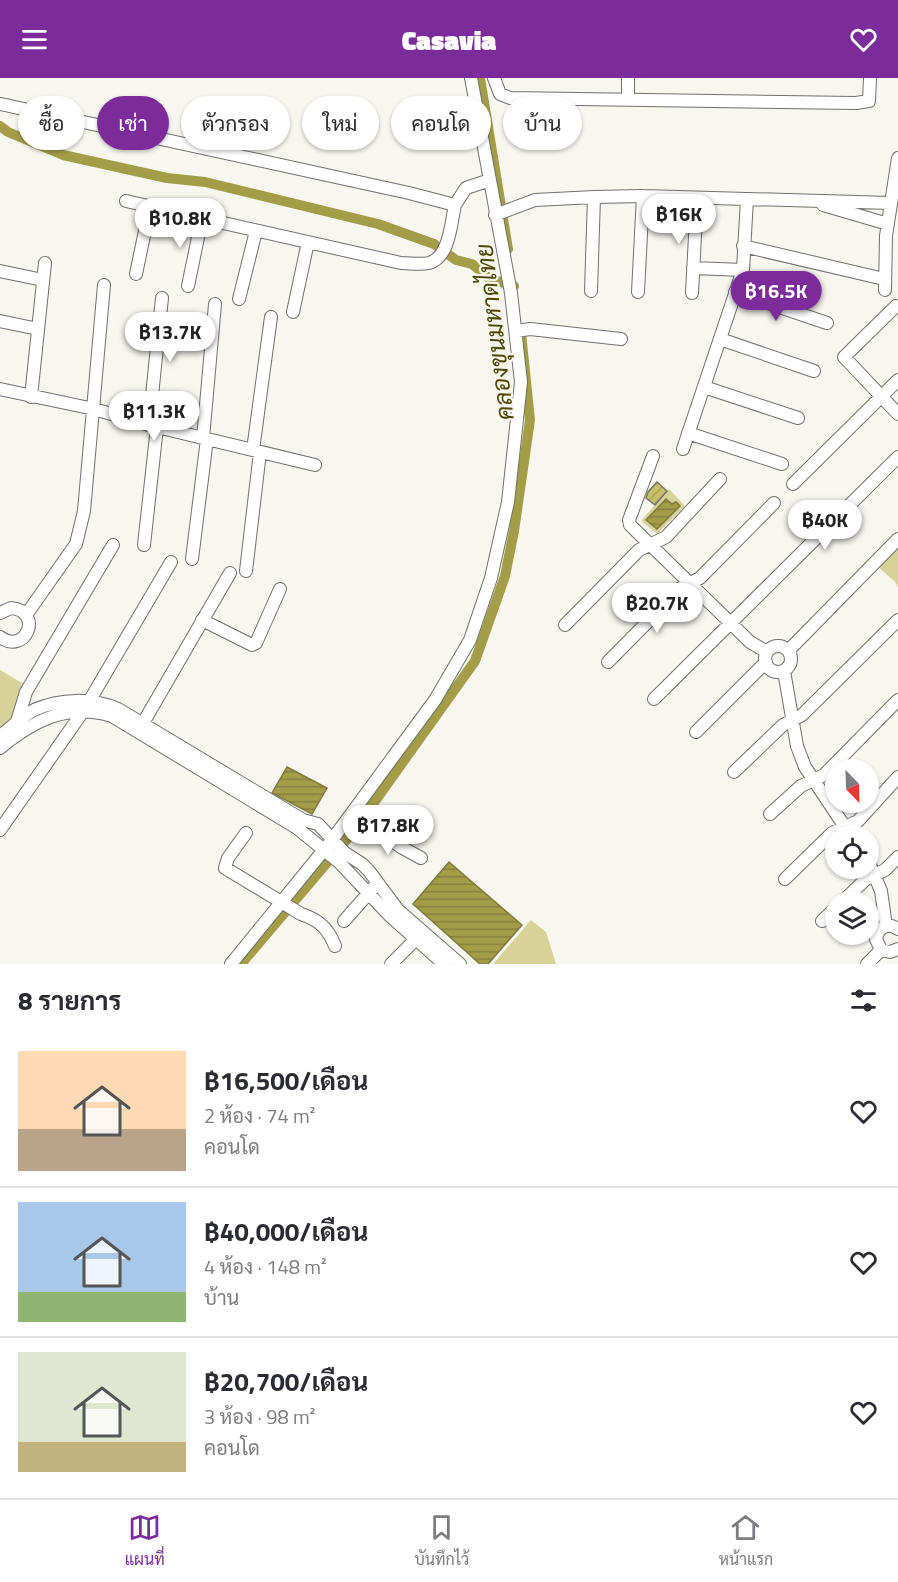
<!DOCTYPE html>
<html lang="th">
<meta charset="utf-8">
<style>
:root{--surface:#fff;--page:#f7f7f7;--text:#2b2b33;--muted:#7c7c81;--line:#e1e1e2;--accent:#7c2b9b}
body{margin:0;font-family:"Titillium Web",Sarabun,sans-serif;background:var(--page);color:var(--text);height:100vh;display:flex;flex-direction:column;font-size:22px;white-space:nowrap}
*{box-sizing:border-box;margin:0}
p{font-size:20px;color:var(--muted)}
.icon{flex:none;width:33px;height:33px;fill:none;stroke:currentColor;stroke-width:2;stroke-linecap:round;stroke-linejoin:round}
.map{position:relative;height:886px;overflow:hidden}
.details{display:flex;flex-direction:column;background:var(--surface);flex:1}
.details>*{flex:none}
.banner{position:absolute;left:18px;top:18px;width:862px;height:54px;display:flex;gap:12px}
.needle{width:39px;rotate:157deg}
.buttons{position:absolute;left:825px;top:681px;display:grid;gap:12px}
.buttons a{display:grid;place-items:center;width:54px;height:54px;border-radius:50%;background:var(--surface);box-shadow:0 2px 4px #0004;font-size:30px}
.price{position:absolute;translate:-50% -51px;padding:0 14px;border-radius:21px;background:#fff;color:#222;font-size:20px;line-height:39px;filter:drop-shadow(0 2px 3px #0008)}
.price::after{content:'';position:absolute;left:50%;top:36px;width:18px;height:14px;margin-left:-9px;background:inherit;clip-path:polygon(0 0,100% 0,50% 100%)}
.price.on{background:var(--accent);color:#fff}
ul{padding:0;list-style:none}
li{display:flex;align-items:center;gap:18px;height:150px;padding:0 18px}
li+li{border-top:2px solid var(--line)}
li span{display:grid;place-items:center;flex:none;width:168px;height:120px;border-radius:0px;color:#555}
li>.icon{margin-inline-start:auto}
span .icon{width:72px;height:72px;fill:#fffc;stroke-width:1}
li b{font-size:26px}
h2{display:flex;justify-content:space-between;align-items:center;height:72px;padding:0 18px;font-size:26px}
.pill{padding:0 21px;border-radius:27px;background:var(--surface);box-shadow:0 2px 4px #0004;font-size:21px;line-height:54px}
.pill.on{background:var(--accent);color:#fff}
header{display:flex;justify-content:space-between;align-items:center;height:78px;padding:0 18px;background:var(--accent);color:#fff;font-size:27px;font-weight:800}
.dock{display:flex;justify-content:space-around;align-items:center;height:84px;border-top:2px solid var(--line);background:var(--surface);font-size:16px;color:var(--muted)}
.dock a{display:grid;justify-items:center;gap:3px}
.dock .on{color:var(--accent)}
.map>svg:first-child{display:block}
.green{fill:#d7d398}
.water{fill:url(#water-rules);stroke:#7e7a3e;stroke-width:1.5}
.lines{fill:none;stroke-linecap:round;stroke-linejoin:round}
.canal{stroke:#a39d48;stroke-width:10}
.building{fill:url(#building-hatch);stroke:#76766f;stroke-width:1.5}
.minor-casing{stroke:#70706a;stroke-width:14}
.minor{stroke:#fff;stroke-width:12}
.labels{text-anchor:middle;stroke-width:4.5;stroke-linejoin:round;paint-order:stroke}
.water-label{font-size:24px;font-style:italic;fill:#4c4600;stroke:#f7f6ef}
</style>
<header><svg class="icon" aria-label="menu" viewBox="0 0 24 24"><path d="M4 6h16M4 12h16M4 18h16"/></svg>Casavia<svg class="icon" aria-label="heart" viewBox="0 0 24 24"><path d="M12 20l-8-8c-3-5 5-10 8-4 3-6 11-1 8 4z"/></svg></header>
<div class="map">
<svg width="898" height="886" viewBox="0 0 898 886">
<defs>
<pattern id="water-rules" width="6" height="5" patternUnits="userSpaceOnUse" patternTransform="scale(1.5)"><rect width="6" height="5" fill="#a39d48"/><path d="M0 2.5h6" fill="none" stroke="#85803c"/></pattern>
<pattern id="building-hatch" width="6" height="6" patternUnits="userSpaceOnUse" patternTransform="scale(1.5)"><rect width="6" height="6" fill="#c6c06c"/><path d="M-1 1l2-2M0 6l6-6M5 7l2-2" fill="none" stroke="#aaa55d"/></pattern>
</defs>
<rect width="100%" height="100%" fill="#f7f6ef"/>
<path class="green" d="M669,411L685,428L657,456L641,443Z
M898,461V510L896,505L874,485Z
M0,592L29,609L16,646L0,658Z
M531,842L546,854L556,886H493Z"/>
<path class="water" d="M666,421L672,426L676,424L680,428L657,451L646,442Z
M287,689L327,710L312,736L272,715Z
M449,784L522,847L488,886H480L413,826Z"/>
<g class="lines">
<path class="canal" d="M480,0L508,171
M0,48L8,54L63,77L167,100L205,104L378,146L434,166L456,182L472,186L490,201L514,208
M241,886L353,754L475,583L505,498L514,453L530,342L521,255"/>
</g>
<path class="building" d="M657,404L667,413L655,427L646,420L648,414Z"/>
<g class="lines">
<g class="minor-casing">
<path id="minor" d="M494,0L500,16L510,20L856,25L869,23L870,0
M628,21V0
M1,26L409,115L455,127L466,110L490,102
M126,123L401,185C410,185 420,187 429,185C450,179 451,144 455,127
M823,127L888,146
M495,137L535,122L594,119L643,118L891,125
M743,168L884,201
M693,190L743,192
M0,193L43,202
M136,196L150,129
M188,208L202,140
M885,212L886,158L898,80
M591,213L594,119
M638,214L643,118
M735,214L827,245
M692,215L697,120
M239,221L256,153
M896,228L844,279L898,336
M293,234L308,164
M0,243L38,251
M516,253L530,251L621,261
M720,261L814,293
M704,309L798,340
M0,311L94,331L149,347L315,387
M31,319L45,185
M149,347L162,220
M688,355L782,386
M203,360L215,226
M683,371L743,192L747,121
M253,372L271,239
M653,378L629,442L630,447L750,564L767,574
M793,406L898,302
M144,467L157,349
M192,481L207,361
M246,493L260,374
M0,535L11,530C44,533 26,578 0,559
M26,537L76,466L84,433L104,207
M202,542L252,567L256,565L280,511
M565,547L639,472L666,459L720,401
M765 581a13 13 0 1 1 26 0a13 13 0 1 1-26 0Z
M788,573L898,461
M608,584L681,510L700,500L774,425
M784,593L797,668L805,689L851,758
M654,621L898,379
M16,647L26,614L113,467
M139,652L230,495
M696,654L766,584
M0,658C11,650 22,638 34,632C61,620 92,620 118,631L303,742L318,746L345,775L362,786L369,793L398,832L460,886
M0,670C34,642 67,625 112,638L297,750L339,784L389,837L444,886
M734,694L783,647L802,637L898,542
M353,735L401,769L421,780
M770,736L801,708L824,697L898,622
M0,752L84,632L171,484
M246,755L228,780L225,790L301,836C319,842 328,850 335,868
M868,782L881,813L886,848
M785,801L832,755L858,743L898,699
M842,824L866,801L885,792L898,779
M344,843L375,808
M822,843L836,830
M898,851C888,844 878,849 876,861L881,872L890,874L898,871
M231,886L332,762L435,622L470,562L491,500L508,424L521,304L511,215L471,0
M391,886L420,857
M867,886L881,872"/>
</g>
<use href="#minor" class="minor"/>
</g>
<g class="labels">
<g class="water-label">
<text transform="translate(495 254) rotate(-97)" y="8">คลองขุนมหาดไทย</text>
</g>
</g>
</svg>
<div class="buttons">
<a><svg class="needle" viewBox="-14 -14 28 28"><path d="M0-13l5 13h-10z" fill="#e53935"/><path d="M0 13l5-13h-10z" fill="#7c7c81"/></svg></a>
<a><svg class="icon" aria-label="locate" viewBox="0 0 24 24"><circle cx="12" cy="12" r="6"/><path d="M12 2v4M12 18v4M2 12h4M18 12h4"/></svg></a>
<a><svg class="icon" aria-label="layers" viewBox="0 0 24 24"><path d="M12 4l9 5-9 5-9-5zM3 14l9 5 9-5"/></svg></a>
</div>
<b class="price" style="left:679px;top:167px">฿16K</b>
<b class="price" style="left:180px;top:171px">฿10.8K</b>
<b class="price on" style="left:776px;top:244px">฿16.5K</b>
<b class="price" style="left:170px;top:285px">฿13.7K</b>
<b class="price" style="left:154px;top:364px">฿11.3K</b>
<b class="price" style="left:825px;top:473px">฿40K</b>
<b class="price" style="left:657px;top:556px">฿20.7K</b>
<b class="price" style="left:388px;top:778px">฿17.8K</b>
<div class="banner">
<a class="pill">ซื้อ</a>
<a class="pill on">เช่า</a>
<a class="pill">ตัวกรอง</a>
<a class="pill">ใหม่</a>
<a class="pill">คอนโด</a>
<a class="pill">บ้าน</a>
</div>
</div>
<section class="details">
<h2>8 รายการ<svg class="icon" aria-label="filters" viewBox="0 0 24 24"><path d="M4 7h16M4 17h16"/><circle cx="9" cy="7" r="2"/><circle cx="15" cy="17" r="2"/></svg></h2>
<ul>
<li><span style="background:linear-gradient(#ffd9b3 65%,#b9a48a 0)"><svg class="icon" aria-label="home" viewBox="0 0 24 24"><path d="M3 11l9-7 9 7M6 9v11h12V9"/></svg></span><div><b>฿16,500/เดือน</b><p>2 ห้อง · 74 m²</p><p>คอนโด</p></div><svg class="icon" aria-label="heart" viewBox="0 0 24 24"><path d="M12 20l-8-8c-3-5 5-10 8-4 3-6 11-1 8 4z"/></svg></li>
<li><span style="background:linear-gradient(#a9c7e8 75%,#8fb573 0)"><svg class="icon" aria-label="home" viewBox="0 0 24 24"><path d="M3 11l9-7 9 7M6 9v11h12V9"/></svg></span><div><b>฿40,000/เดือน</b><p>4 ห้อง · 148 m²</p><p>บ้าน</p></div><svg class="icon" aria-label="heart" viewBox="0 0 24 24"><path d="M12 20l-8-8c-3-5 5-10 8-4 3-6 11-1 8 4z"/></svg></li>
<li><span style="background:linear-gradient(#dfe7d0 75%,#c2b280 0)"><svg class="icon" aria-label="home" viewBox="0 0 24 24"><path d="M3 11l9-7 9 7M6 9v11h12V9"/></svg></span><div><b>฿20,700/เดือน</b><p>3 ห้อง · 98 m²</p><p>คอนโด</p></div><svg class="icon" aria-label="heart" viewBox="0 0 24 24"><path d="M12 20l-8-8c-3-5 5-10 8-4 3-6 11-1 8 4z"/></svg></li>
</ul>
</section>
<nav class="dock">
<a class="on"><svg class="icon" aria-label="map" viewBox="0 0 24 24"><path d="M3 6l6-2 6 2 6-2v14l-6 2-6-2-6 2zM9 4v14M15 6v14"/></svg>แผนที่</a>
<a><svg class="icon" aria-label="saved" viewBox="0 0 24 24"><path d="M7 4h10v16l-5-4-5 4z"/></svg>บันทึกไว้</a>
<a><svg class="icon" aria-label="home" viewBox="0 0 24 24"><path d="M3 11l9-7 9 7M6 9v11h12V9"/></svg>หน้าแรก</a>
</nav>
